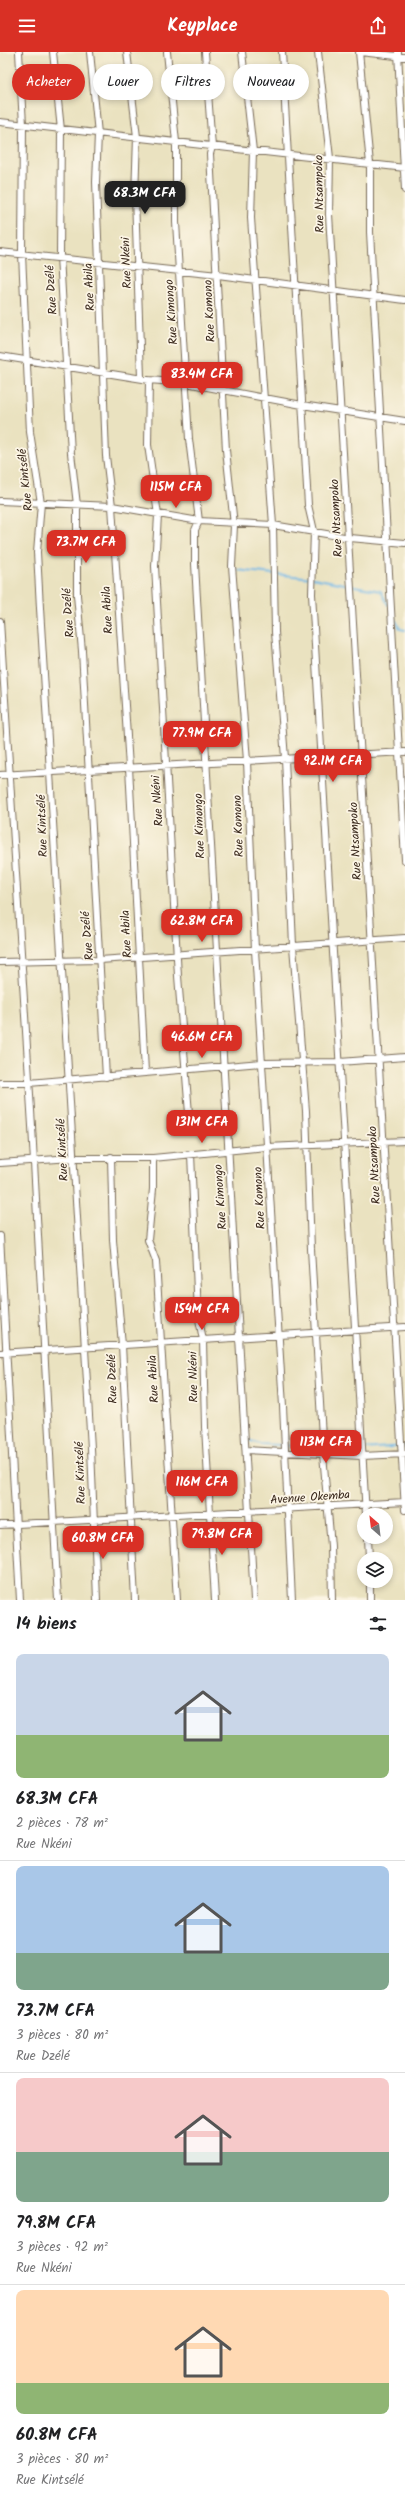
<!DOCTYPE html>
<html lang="fr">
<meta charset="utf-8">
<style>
:root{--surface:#fff;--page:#f6f6f6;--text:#202124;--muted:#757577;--line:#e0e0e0;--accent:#d93025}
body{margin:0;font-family:Kalam,sans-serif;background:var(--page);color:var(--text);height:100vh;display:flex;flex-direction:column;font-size:15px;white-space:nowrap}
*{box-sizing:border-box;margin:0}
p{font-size:13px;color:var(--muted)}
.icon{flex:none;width:22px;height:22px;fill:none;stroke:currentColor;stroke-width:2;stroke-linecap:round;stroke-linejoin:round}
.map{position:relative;height:1548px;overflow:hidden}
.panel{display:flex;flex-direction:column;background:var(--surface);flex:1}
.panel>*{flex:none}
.top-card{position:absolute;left:12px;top:12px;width:381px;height:36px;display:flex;gap:8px}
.needle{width:26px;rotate:332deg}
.fabs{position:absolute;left:357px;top:1456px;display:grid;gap:8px}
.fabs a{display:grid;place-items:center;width:36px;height:36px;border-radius:50%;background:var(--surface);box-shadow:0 2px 6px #0003;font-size:20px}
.price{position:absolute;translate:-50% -34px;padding:0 9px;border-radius:8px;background:var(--accent);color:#fff;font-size:13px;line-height:26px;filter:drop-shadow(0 1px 2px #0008)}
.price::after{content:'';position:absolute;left:50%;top:24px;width:12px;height:9px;margin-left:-6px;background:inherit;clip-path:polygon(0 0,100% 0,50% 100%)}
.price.current{background:#222;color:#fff}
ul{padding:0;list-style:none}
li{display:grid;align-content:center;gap:8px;height:212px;padding:0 16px}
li+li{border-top:1px solid var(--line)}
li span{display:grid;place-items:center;height:124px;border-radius:8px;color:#555}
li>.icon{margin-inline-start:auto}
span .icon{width:72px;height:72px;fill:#fffc;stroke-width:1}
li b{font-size:17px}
h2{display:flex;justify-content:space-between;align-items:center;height:48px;padding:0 16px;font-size:17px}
.pill{padding:0 14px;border-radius:18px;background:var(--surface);box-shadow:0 2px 6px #0003;font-size:14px;line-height:36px}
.pill.current{background:var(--accent);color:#fff}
header{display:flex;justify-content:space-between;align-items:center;height:52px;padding:0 16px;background:var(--accent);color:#fff;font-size:18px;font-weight:700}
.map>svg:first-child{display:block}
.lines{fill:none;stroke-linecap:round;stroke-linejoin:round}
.stream{stroke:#6eb8e7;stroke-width:2}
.minor-casing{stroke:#786a57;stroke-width:8}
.minor{stroke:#fff;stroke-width:6}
.labels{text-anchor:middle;stroke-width:3.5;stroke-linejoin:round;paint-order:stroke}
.street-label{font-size:12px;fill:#3b2a1e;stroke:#fcf5e5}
</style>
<header><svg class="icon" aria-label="menu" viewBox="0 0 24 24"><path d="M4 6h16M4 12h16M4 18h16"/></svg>Keyplace<svg class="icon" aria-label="share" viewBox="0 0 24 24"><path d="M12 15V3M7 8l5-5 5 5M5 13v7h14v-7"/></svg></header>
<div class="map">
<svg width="405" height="1548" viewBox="0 0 405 1548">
<rect width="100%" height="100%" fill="#fcf5e5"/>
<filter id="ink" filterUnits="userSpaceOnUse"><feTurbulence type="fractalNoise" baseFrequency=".025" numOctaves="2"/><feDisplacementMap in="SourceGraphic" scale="8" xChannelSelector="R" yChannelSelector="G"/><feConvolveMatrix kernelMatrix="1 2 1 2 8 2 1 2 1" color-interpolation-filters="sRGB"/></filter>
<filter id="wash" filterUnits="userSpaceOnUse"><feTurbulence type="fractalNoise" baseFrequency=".012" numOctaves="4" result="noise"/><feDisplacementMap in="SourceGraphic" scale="16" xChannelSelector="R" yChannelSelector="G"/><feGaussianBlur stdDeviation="0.9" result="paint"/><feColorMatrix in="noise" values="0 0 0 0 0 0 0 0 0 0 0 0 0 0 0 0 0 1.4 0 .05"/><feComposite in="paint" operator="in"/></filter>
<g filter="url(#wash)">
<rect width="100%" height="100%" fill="#eae2c0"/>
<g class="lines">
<path class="stream" d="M236,518L313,526L381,539L388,553
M394,564L400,577L405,578
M248,1388L260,1392L362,1397L405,1394"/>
</g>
</g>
<g filter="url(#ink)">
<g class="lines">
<g class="minor-casing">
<path id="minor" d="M19,0L23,73L22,202L30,380L41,451L37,500L40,556L91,1396L97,1548
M53,0L61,78L60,204L71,401L77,453V543L82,599L106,1025
M90,0L98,82L96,130L106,404L112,454L129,715L145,1020
M127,0L137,85L135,144L141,326
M167,0L176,90V170L189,387L199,469L195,478V512L254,1548
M205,0L212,95L210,102L226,398L234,473L232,514L247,709L255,898L283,1354L292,1548
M242,0L253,99L251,166L273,473L275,580L285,706L293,894L306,1059L311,1197L323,1402L331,1494L332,1548
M282,0L308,453L314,479L312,542L366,1463
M318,0L330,106L329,162L405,1458
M359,0L370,112V180L405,808
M360,0L405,5
M398,0L405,138
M0,70L405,116
M0,200L218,223L405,248
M0,304L149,328L186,331L302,353L405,369
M149,328L148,393L158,463L155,514L178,924L190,1074
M0,449L112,454L199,469L273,473L350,486L405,491
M0,569L32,1074L58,1548
M0,723L405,700
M0,910L100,908L405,886
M0,1031H29L262,1011L340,1010L405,1005
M191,1102L198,1262L203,1288L205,1375L215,1548
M111,1105L113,1188L122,1293L135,1548
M153,1106V1137L148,1188L156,1209L177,1548
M0,1111L72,1106H153L267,1095L405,1089
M0,1184L20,1548
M0,1301L405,1275
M246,1398L362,1404L405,1402
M0,1473L405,1450
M368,1485L369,1507
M370,1529V1548"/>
</g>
<use href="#minor" class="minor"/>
</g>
</g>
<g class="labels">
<g class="street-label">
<text transform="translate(319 142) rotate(-91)" y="4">Rue Ntsampoko</text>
<text transform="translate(126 211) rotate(-92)" y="4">Rue Nkéni</text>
<text transform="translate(89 235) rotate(-93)" y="4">Rue Abila</text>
<text transform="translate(51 238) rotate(-94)" y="4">Rue Dzélé</text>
<text transform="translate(209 259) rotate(-93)" y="4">Rue Komono</text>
<text transform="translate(171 260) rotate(-94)" y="4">Rue Kimongo</text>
<text transform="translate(25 428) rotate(-96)" y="4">Rue Kintsélé</text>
<text transform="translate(336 466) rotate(-93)" y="4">Rue Ntsampoko</text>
<text transform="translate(107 558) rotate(-93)" y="4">Rue Abila</text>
<text transform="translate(68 561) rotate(-94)" y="4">Rue Dzélé</text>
<text transform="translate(157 749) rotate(-94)" y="4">Rue Nkéni</text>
<text transform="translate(42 774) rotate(-92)" y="4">Rue Kintsélé</text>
<text transform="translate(199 774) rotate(-92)" y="4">Rue Kimongo</text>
<text transform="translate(238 774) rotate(-92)" y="4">Rue Komono</text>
<text transform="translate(355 789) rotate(-93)" y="4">Rue Ntsampoko</text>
<text transform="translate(126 882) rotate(-93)" y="4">Rue Abila</text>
<text transform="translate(87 884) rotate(-95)" y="4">Rue Dzélé</text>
<text transform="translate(62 1098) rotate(-93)" y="4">Rue Kintsélé</text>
<text transform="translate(374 1113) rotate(-93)" y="4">Rue Ntsampoko</text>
<text transform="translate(220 1145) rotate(-94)" y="4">Rue Kimongo</text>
<text transform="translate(259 1146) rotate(-93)" y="4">Rue Komono</text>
<text transform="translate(193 1325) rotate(-91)" y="4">Rue Nkéni</text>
<text transform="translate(112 1327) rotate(-92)" y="4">Rue Dzélé</text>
<text transform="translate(153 1327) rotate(-93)" y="4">Rue Abila</text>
<text transform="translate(80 1421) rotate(-92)" y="4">Rue Kintsélé</text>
<text transform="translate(310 1445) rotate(-4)" y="4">Avenue Okemba</text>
</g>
</g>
</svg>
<div class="fabs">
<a><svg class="needle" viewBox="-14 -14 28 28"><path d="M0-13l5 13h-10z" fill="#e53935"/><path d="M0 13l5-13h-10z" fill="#757577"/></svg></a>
<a><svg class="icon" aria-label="layers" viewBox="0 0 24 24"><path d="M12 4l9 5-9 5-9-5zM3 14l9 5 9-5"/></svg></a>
</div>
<b class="price current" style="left:145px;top:163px">68.3M CFA</b>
<b class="price" style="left:202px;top:344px">83.4M CFA</b>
<b class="price" style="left:176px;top:457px">115M CFA</b>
<b class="price" style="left:86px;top:512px">73.7M CFA</b>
<b class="price" style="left:202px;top:703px">77.9M CFA</b>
<b class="price" style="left:333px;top:731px">92.1M CFA</b>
<b class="price" style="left:202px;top:891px">62.8M CFA</b>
<b class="price" style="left:202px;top:1007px">46.6M CFA</b>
<b class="price" style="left:202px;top:1092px">131M CFA</b>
<b class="price" style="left:202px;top:1279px">154M CFA</b>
<b class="price" style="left:326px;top:1412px">113M CFA</b>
<b class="price" style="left:202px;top:1452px">116M CFA</b>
<b class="price" style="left:222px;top:1504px">79.8M CFA</b>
<b class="price" style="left:103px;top:1508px">60.8M CFA</b>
<div class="top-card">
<a class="pill current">Acheter</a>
<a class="pill">Louer</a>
<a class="pill">Filtres</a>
<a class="pill">Nouveau</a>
</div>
</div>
<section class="panel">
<h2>14 biens<svg class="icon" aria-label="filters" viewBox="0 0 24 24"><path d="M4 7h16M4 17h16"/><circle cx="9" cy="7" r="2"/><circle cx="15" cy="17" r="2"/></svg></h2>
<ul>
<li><span style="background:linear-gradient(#c9d6e8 65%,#8fb573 0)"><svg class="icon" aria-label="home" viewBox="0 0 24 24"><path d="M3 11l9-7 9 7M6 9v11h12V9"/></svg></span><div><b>68.3M CFA</b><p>2 pièces · 78 m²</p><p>Rue Nkéni</p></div></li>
<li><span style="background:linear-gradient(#a9c7e8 70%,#7fa58c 0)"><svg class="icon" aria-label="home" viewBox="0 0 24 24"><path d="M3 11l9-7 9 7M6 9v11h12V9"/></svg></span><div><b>73.7M CFA</b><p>3 pièces · 80 m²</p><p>Rue Dzélé</p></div></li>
<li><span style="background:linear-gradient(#f6c9c9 60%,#7fa58c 0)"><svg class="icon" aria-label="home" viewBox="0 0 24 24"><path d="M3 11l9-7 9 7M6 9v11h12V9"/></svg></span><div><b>79.8M CFA</b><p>3 pièces · 92 m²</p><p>Rue Nkéni</p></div></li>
<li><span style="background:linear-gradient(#ffd9b3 75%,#8fb573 0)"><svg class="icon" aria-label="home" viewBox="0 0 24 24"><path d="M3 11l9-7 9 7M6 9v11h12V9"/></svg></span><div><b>60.8M CFA</b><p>3 pièces · 80 m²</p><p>Rue Kintsélé</p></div></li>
</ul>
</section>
